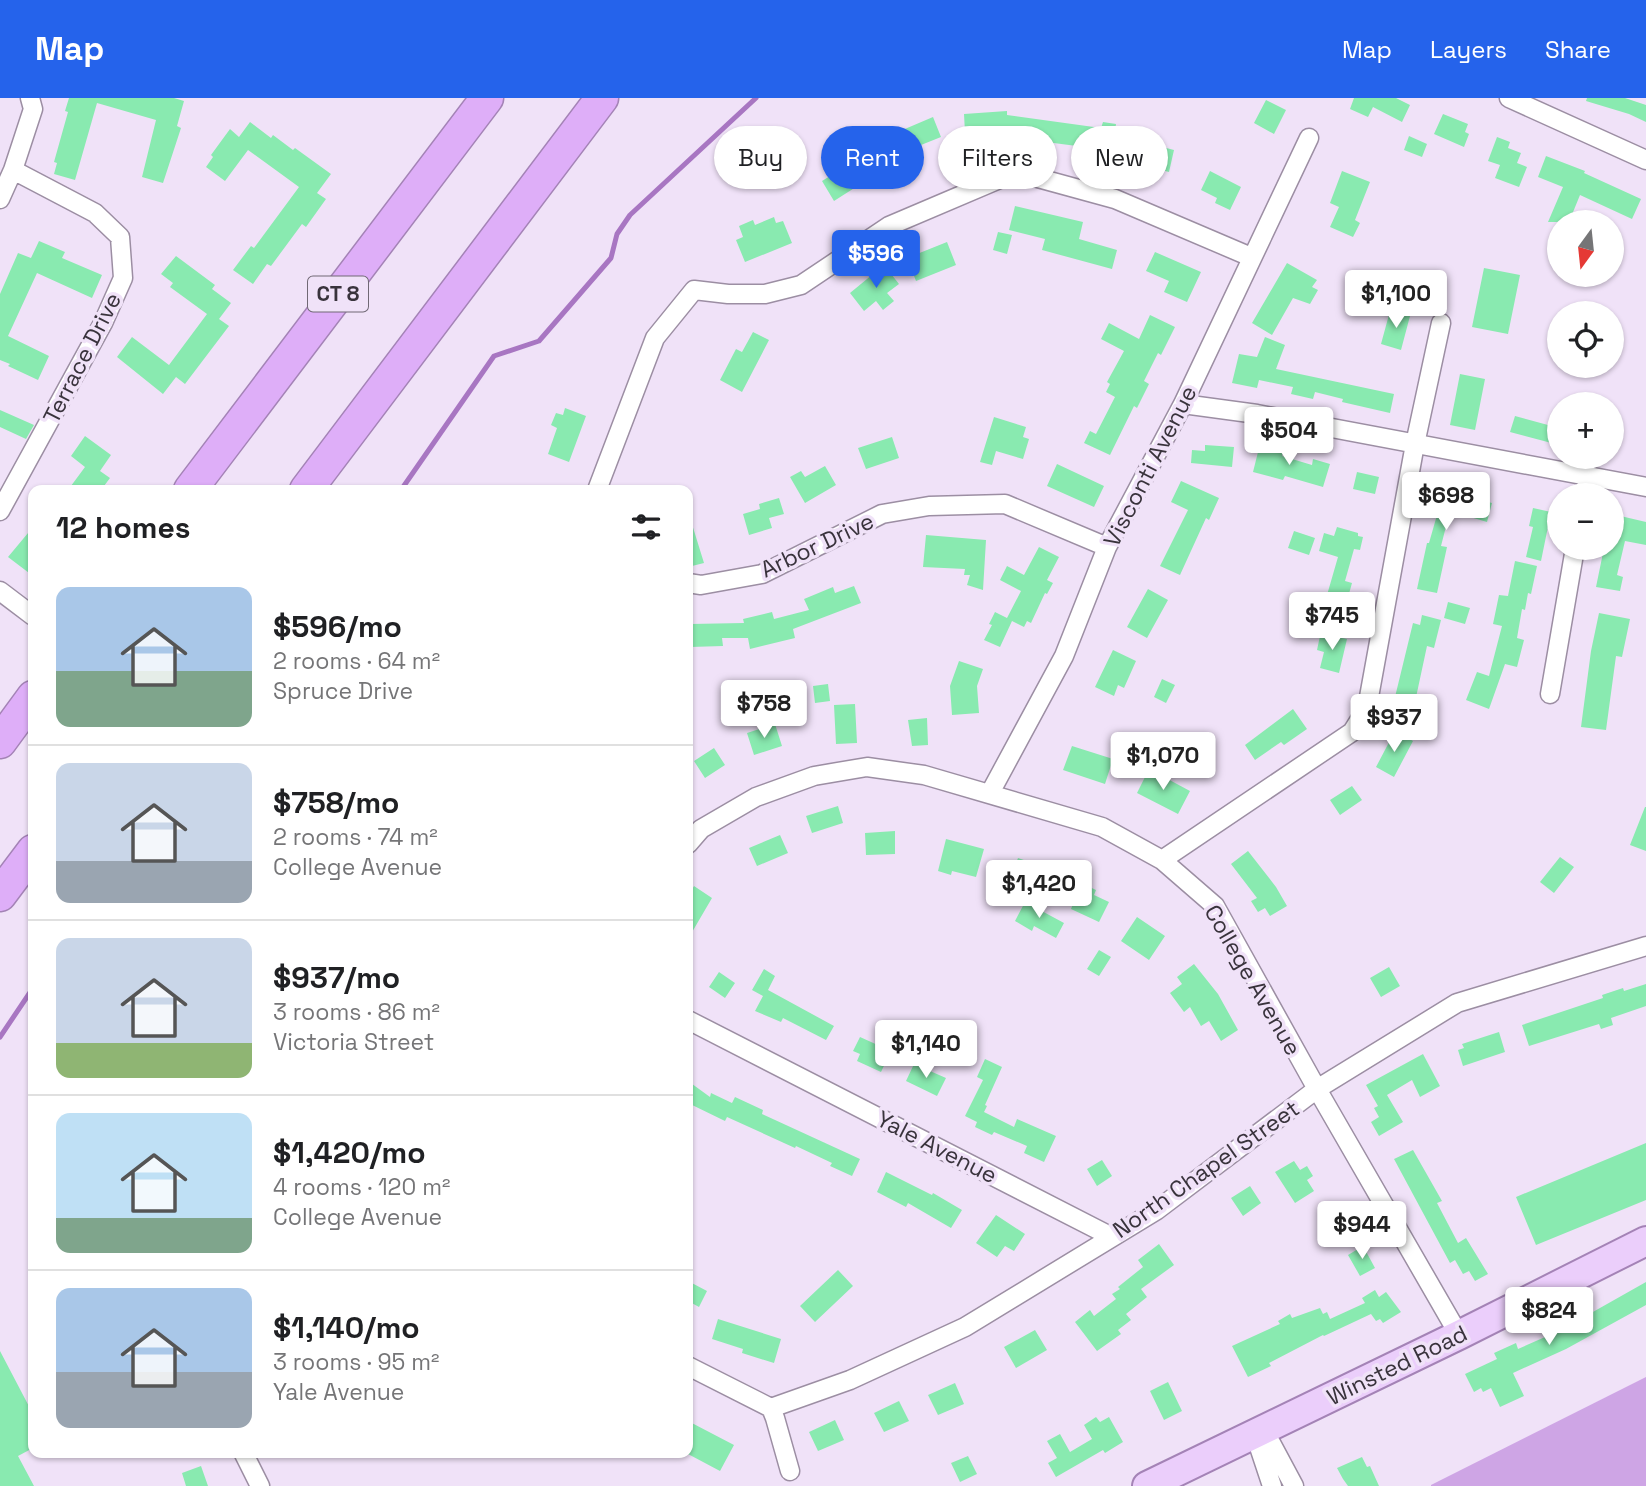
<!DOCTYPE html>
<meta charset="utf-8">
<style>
:root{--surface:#fff;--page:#f6f6f6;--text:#202124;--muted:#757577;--line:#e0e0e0;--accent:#2563eb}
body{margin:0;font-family:"Space Grotesk",sans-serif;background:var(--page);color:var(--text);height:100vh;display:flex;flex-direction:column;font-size:26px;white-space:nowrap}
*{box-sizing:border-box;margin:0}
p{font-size:23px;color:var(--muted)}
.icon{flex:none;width:38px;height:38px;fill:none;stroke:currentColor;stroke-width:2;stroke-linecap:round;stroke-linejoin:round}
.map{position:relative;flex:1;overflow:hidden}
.side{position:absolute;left:28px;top:387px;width:665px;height:973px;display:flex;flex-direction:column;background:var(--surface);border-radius:14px;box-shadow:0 2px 5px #0004}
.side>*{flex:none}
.banner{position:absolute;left:714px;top:28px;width:665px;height:63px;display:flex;gap:14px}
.needle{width:46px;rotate:195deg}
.controls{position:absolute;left:1547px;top:112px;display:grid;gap:14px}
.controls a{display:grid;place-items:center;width:77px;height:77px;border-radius:50%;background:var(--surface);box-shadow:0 2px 5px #0004;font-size:35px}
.price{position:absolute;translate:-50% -60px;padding:0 16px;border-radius:7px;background:#fff;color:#222;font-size:23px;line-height:46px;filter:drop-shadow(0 2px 4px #0008)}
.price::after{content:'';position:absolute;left:50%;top:42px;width:21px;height:16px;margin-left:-10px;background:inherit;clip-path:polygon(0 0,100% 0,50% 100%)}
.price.on{background:var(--accent);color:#fff}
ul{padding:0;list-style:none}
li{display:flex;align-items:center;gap:21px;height:175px;padding:0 28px}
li+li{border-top:2px solid var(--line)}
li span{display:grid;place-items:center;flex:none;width:196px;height:140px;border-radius:14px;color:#555}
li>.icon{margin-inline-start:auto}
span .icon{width:84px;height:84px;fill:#fffc;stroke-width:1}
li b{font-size:30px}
h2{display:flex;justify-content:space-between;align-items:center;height:84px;padding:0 28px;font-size:30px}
.pill{padding:0 24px;border-radius:32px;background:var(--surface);box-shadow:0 2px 5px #0004;font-size:24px;line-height:63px}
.pill.on{background:var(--accent);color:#fff}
header{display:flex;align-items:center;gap:42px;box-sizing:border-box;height:98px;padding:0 35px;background:var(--accent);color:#fff}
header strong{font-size:33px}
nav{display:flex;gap:38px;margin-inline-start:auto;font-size:24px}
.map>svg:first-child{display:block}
.green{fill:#cea5e5}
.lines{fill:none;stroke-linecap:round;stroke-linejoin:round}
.stream{stroke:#a876c2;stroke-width:5}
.building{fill:#89eab0}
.street-casing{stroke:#9c8ea3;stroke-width:21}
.primary-casing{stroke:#a483b6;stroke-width:32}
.highway-casing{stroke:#a483b6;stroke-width:35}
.street{stroke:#fff;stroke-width:18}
.primary{stroke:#ebcefb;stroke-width:28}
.highway{stroke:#deaef8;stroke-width:32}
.labels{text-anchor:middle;stroke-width:7;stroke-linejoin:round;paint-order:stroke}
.shield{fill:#f0e2f8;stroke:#706874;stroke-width:2}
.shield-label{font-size:21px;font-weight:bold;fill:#39333c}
.street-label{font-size:23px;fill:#39333c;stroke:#f0e2f8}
</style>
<header>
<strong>Map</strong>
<nav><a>Map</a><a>Layers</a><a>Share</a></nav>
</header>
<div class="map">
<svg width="1646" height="1388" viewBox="0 0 1646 1388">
<rect width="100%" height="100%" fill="#f0e2f8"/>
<path class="green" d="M1646,1279V1388H1431V1387Z"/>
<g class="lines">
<path class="stream" d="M401,392L494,258L539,243L611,160L617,136L630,117L756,0
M0,939L33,890"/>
</g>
<path class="building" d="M69,0H174L184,3L177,28L181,30L163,85L142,79L156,22L97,5L75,82L54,76L57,65L54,64L68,14L65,13Z
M1354,0H1396L1410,7L1402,24L1373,9L1368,19L1350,11Z
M1587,0H1625L1646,7V24L1629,16L1586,3Z
M1266,2L1286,12L1274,36L1254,25Z
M1007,13V17L1101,30L1103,24L1116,26L1115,33L1125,35L1123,45L1146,51L1147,45L1174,52L1169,74L1142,67L1143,64L1091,52L1092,50L1046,44V39L1024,36V30L965,35L964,16Z
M1443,16L1468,26L1465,34L1469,36L1464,49L1434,36Z
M933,19L941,39L876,65L881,73L834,103L822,83L881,46L879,42Z
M250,24L271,40L273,37L293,52L295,50L331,76L317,95L326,101L306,129L302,126L271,168L267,166L253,186L233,172L251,148L254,150L299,89L248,52L225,83L206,69L213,59L211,57L230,31L239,39Z
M1409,38L1427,46L1422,59L1404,52Z
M1497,39L1510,44L1508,50L1521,55L1517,65L1527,69L1519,89L1495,80L1500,67L1488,63Z
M1546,58L1585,73L1584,75L1641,101L1632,121L1580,97L1569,124H1548L1563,89L1538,79Z
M1210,73L1241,89L1230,112L1215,105L1217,100L1201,92Z
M1342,73L1370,84L1355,122L1360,125L1353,139L1330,129L1339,109L1330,105Z
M1015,108L1083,124L1079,141L1117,152L1112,171L1042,152L1045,141L1009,132Z
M774,119L776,125L783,123L792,145L745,164L736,142L743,139L739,128L753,122L755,127Z
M998,134L1012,137L1007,156L993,152Z
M39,143L65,154L62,160L102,177L92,200L37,175L8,238L49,258L38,282L8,268L10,266L0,262V196L18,155L31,160Z
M947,144L956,167L916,183L907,160Z
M1155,154L1201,174L1187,204L1164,194L1169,183L1146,173Z
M176,158L215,187L212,191L231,205L219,221L229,228L185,286L176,279L163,296L117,259L132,239L169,267L207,216L170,189L173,185L161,176Z
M1287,165L1317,182L1312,189L1318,192L1310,206L1293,200L1272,237L1252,225Z
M884,167L899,186L887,195L894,203L883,212L876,203L864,213L850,195Z
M1484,170L1520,177L1508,236L1472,229Z
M1390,213L1410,218L1401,252L1381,246Z
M1150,217L1175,229L1161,257L1158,255L1144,283L1149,286L1137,310L1134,308L1110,357L1084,345L1090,333L1096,336L1115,299L1106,294L1110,286L1107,284L1124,253L1101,241L1109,225L1139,241Z
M753,234L769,242L742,294L720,282L736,251L742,254Z
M1265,239L1285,247L1276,271L1394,296L1390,315L1342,304L1343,301L1315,294L1313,301L1291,296L1293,289L1259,282L1257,290L1232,285L1239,256L1257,259Z
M1460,276L1485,281L1475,332L1450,327Z
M565,310L586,318L569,364L548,356L557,330L551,327L556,315L563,317Z
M0,312L34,327L26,341L0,329Z
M1515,318L1559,330V347L1510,334Z
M994,319L1026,329L1023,339L1029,341L1023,361L996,353L992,367L980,364Z
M85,338L111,357L100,373L110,380L101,392H68L85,369L71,358Z
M892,339L899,360L866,371L858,350Z
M1260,346L1284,353L1282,358L1312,367L1313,361L1330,366L1323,389L1285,378L1283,382L1253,374Z
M1205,347L1234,349L1232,369L1191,365L1192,352L1205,353Z
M1057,366L1104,388L1094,409L1047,388Z
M825,368L836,387L805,405L790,379L801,373L805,379Z
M1357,374L1379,379L1375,396L1353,391Z
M1181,383L1219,400L1209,422L1206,420L1180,477L1160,468L1188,412L1171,404Z
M1435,390L1492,405L1487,424L1450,413L1441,448L1447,449L1437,495L1417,491L1427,445H1429L1437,417L1428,415Z
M779,400L784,416L769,420L772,430L749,437L743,416L760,411L759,406Z
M1533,410L1551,414L1541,463L1526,459L1533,429L1529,428Z
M1612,416L1646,424V447L1625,443L1617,477L1623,479L1620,493L1596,489L1604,450H1612Z
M691,423L704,465L688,469V424Z
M33,429V478L8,459Z
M1337,429L1358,435V438L1363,439L1360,452L1354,451L1345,483L1352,485L1347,503L1327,497L1338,459L1319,453L1324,435L1334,438Z
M1294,433L1315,440L1309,457L1288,450Z
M926,437L986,442L983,492L967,487L970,477H964L965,471L923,469Z
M1039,449L1059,459L1047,482L1053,485L1047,496L1045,495L1031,525L1027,523L1024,529L1012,523L1000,549L984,542L992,527L989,526L995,514L1007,520L1021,493L1000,482L1007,468L1024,477Z
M1515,463L1537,468L1531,496L1528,495L1525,512L1522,511L1517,540L1524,542L1517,569L1505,566L1489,611L1466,602L1477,574L1489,578L1502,528L1493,526L1499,497L1508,498Z
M854,488L861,505L793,531L795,540L750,551L748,540H722L723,548L690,549V526L744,525L743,521L772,514L774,521L809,512L804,501L833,489L835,495Z
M1148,491L1168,502L1147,540L1127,529Z
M1448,504L1470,510L1465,526L1444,520Z
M1599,515L1630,521L1622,559L1616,558L1606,632L1581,629L1591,553Z
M1422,517L1441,522L1434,550L1427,548L1415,604L1395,599L1413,525L1420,527Z
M1328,537L1347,541L1339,575L1320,570L1324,554L1317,552L1320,538L1327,540Z
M1113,552L1136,563L1124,590L1118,587L1114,598L1095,589Z
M959,563L983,571L977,588L979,615L952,617L950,588Z
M1162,581L1175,587L1166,605L1154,599Z
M828,586L830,603L815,605L813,588Z
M855,606L857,645L836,646L834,607Z
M1293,611L1307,631L1284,647L1281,644L1255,662L1245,647Z
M927,620L928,647L912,648L908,622Z
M775,626L782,648L754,657L747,635Z
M1395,633L1413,643L1394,679L1376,669Z
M1072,648L1113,661L1105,686L1063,672Z
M714,650L725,667L705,680L694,663Z
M1149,671L1190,693L1178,716L1137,695Z
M1352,688L1362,702L1340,717L1330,702Z
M838,708L843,725L812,735L806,718Z
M1645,709H1646V753L1630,747Z
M895,733V756L866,757L865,735Z
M780,737L788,755L757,768L749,750Z
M946,741L984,751L976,779L952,773L951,777L938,773Z
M1248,753L1276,789L1287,808L1270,818L1265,810L1258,814L1251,803L1257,800L1231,766Z
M1560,759L1574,769L1554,795L1540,784Z
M1018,760L1047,770L1039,793L1010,782Z
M1077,783L1096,792L1094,797L1109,804L1099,824L1071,811L1075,801L1069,798Z
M694,788L712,800L688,841V798Z
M1025,804L1064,825L1056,840L1034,828L1032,833L1015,823Z
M1137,819L1165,838L1149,862L1121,843Z
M1099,852L1111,859L1099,878L1087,871Z
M1194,866L1218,896L1238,932L1221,943L1209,923L1201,928L1190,909L1184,914L1170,895L1182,886L1177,879Z
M1389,869L1400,888L1381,899L1370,880Z
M764,871L775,878L768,892L834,928L826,942L783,920L781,924L755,913L763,898L752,892Z
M719,874L735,885L725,900L709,889Z
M1646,886V908L1611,920L1613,927L1601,931L1599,926L1529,948L1522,927L1603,900L1602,897L1623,890L1624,893Z
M1499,934L1505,954L1463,968L1458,952L1464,950L1462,946Z
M860,939L891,953L881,974L857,963L860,956L853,953Z
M1423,956L1440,988L1420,999L1412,982L1387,997L1403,1024L1379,1038L1371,1024L1379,1019L1374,1010L1378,1008L1366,987Z
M985,961L1002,969L985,1007L987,1008L984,1014L1014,1029L1017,1021L1056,1038L1044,1064L1024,1055L1027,1048L994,1034L992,1037L975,1029L977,1024L965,1018L983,982L977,979Z
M914,966L946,980L937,998L906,983Z
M688,983L710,999L711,995L732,1005L735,999L763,1012L762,1016L860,1061L852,1078L830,1068L832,1065L796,1048L795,1050L727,1019L725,1023L688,1005Z
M1646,1045V1102L1536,1147L1516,1099Z
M1413,1052L1442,1103L1437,1105L1458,1145L1466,1140L1488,1176L1475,1183L1469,1173L1463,1176L1455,1162L1450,1165L1394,1061Z
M1102,1062L1112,1078L1097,1088L1087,1071Z
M1294,1063L1300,1072L1307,1068L1313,1078L1307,1082L1314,1093L1295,1105L1275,1074Z
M886,1074L932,1097L933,1095L962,1112L951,1130L908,1105L906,1109L877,1094Z
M1250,1088L1261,1105L1243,1118L1231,1100Z
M996,1117L1025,1136L1014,1153L1005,1148L997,1159L976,1145Z
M1159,1146L1174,1167L1141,1191L1147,1199L1126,1216L1131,1222L1118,1232L1121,1236L1097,1253L1075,1224L1090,1212L1094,1218L1116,1201L1112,1196L1120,1191L1118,1189L1143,1169L1138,1162Z
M1363,1148L1375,1170L1360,1178L1348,1157Z
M838,1172L853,1188L815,1224L800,1208Z
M688,1183L707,1193L699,1209L688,1203Z
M1646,1184V1207L1566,1251L1513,1275L1524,1298L1500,1309L1491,1290L1483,1294L1481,1290L1474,1294L1465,1276L1497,1261L1494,1255L1516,1245L1518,1251L1561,1232Z
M1375,1192L1379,1199L1386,1194L1401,1214L1383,1225L1380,1221L1376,1223L1371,1216L1324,1238L1323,1237L1269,1265L1271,1268L1248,1279L1232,1248L1280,1226L1278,1223L1290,1216L1292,1220L1320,1210L1323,1216L1327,1214L1330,1221L1365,1205L1362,1200Z
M718,1221L781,1241L774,1265L742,1255L743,1251L712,1241Z
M1035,1232L1047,1252L1016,1270L1004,1249Z
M0,1253L33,1316V1350L18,1358L34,1388H0Z
M1168,1284L1182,1313L1164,1322L1150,1293Z
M955,1285L964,1306L938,1317L928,1297Z
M899,1303L909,1323L884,1334L874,1315Z
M1096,1319L1100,1324L1109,1319L1123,1344L1105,1355L1103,1352L1056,1379L1048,1365L1057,1360L1047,1343L1060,1336L1070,1354L1092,1341L1084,1327Z
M835,1322L844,1342L818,1353L809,1334Z
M688,1323L734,1347L720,1373L688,1356Z
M968,1358L977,1376L960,1384L951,1365Z
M1362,1359L1367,1369L1370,1368L1379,1388H1348L1343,1381L1337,1370Z
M201,1368L208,1388H186L182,1375Z"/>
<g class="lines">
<g class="street-casing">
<path id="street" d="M1509,0L1646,62
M0,101L13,72L33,11L30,0
M1183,306L1257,316L1646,389
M597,392L655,240L694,192L728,196H765L801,187L889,128L1016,74L1115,101L1251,159
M1585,397L1588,378
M0,413L103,225L123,180L120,139L95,115L13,72
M688,485L701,487L762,476L882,416L929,408L1005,406L1107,449
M0,493L33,518
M1550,596L1575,450
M990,695L1064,558L1107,449L1183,306L1309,40
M688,746L701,731L756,699L814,678L867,669L924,677L1102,729L1162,762L1215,808L1317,991L1459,1237
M1162,762L1352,634L1367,610L1415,346L1441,225
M688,922L1112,1139
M688,1268L771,1310L775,1320L790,1373
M771,1310L850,1282L965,1229L1157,1112L1317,991L1457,905L1646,848
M1259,1333L1271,1345L1294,1388
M1259,1333V1349L1272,1388
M243,1354L260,1388"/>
</g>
<g class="primary-casing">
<path id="primary" d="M1147,1388L1459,1237L1646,1143"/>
</g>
<g class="highway-casing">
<path id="highway" d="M190,392L487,0
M306,392L602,0
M0,644L33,599
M0,797L33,753"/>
</g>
<use href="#street" class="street"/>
<use href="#primary" class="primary"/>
<use href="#highway" class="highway"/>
</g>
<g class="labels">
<rect class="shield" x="308" y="178.5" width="60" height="35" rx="5"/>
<g class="shield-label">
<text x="338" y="203">CT 8</text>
</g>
<g class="street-label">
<text transform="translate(82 260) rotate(-63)" y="8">Terrace Drive</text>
<text transform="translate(1150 368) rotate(-63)" y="8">Visconti Avenue</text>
<text transform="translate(817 447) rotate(-25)" y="8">Arbor Drive</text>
<text transform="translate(1253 882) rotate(60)" y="8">College Avenue</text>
<text transform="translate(937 1049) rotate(27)" y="8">Yale Avenue</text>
<text transform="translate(1206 1071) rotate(-35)" y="8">North Chapel Street</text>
<text transform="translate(1397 1267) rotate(-26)" y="8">Winsted Road</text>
</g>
</g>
</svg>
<div class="controls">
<a><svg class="needle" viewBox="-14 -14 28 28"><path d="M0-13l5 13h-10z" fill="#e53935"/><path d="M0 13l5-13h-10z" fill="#757577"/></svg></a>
<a><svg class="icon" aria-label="locate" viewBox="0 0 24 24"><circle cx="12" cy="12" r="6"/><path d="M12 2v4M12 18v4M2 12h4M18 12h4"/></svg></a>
<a>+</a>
<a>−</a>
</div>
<b class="price on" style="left:876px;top:192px">$596</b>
<b class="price" style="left:1396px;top:232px">$1,100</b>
<b class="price" style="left:1289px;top:369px">$504</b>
<b class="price" style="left:1446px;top:434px">$698</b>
<b class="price" style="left:1332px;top:554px">$745</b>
<b class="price" style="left:764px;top:642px">$758</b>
<b class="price" style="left:1394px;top:656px">$937</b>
<b class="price" style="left:1163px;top:694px">$1,070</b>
<b class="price" style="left:1039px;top:822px">$1,420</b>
<b class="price" style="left:926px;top:982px">$1,140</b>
<b class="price" style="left:1362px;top:1163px">$944</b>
<b class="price" style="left:1549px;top:1249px">$824</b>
<div class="banner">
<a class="pill">Buy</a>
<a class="pill on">Rent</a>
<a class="pill">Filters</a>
<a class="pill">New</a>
</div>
<section class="side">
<h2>12 homes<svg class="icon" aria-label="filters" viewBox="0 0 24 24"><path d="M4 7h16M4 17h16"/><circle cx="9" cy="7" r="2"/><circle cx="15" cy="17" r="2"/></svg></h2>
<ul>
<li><span style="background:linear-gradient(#a9c7e8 60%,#7fa58c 0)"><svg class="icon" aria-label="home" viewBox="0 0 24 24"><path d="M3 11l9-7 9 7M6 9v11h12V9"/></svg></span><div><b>$596/mo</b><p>2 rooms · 64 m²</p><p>Spruce Drive</p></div></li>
<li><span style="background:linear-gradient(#c9d6e8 70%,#9aa5b1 0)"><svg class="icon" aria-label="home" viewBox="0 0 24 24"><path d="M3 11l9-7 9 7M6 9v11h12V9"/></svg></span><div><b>$758/mo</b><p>2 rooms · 74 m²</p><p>College Avenue</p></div></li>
<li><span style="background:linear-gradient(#c9d6e8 75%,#8fb573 0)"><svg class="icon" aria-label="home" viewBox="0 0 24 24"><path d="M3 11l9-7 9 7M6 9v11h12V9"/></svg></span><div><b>$937/mo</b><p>3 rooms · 86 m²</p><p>Victoria Street</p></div></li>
<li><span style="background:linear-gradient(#bfe0f5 75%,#7fa58c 0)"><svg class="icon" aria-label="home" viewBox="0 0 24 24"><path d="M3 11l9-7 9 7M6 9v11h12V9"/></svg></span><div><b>$1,420/mo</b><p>4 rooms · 120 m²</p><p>College Avenue</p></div></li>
<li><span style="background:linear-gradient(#a9c7e8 60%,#9aa5b1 0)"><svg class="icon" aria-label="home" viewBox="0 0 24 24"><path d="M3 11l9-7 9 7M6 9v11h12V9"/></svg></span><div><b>$1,140/mo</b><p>3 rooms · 95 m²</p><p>Yale Avenue</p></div></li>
</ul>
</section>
</div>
